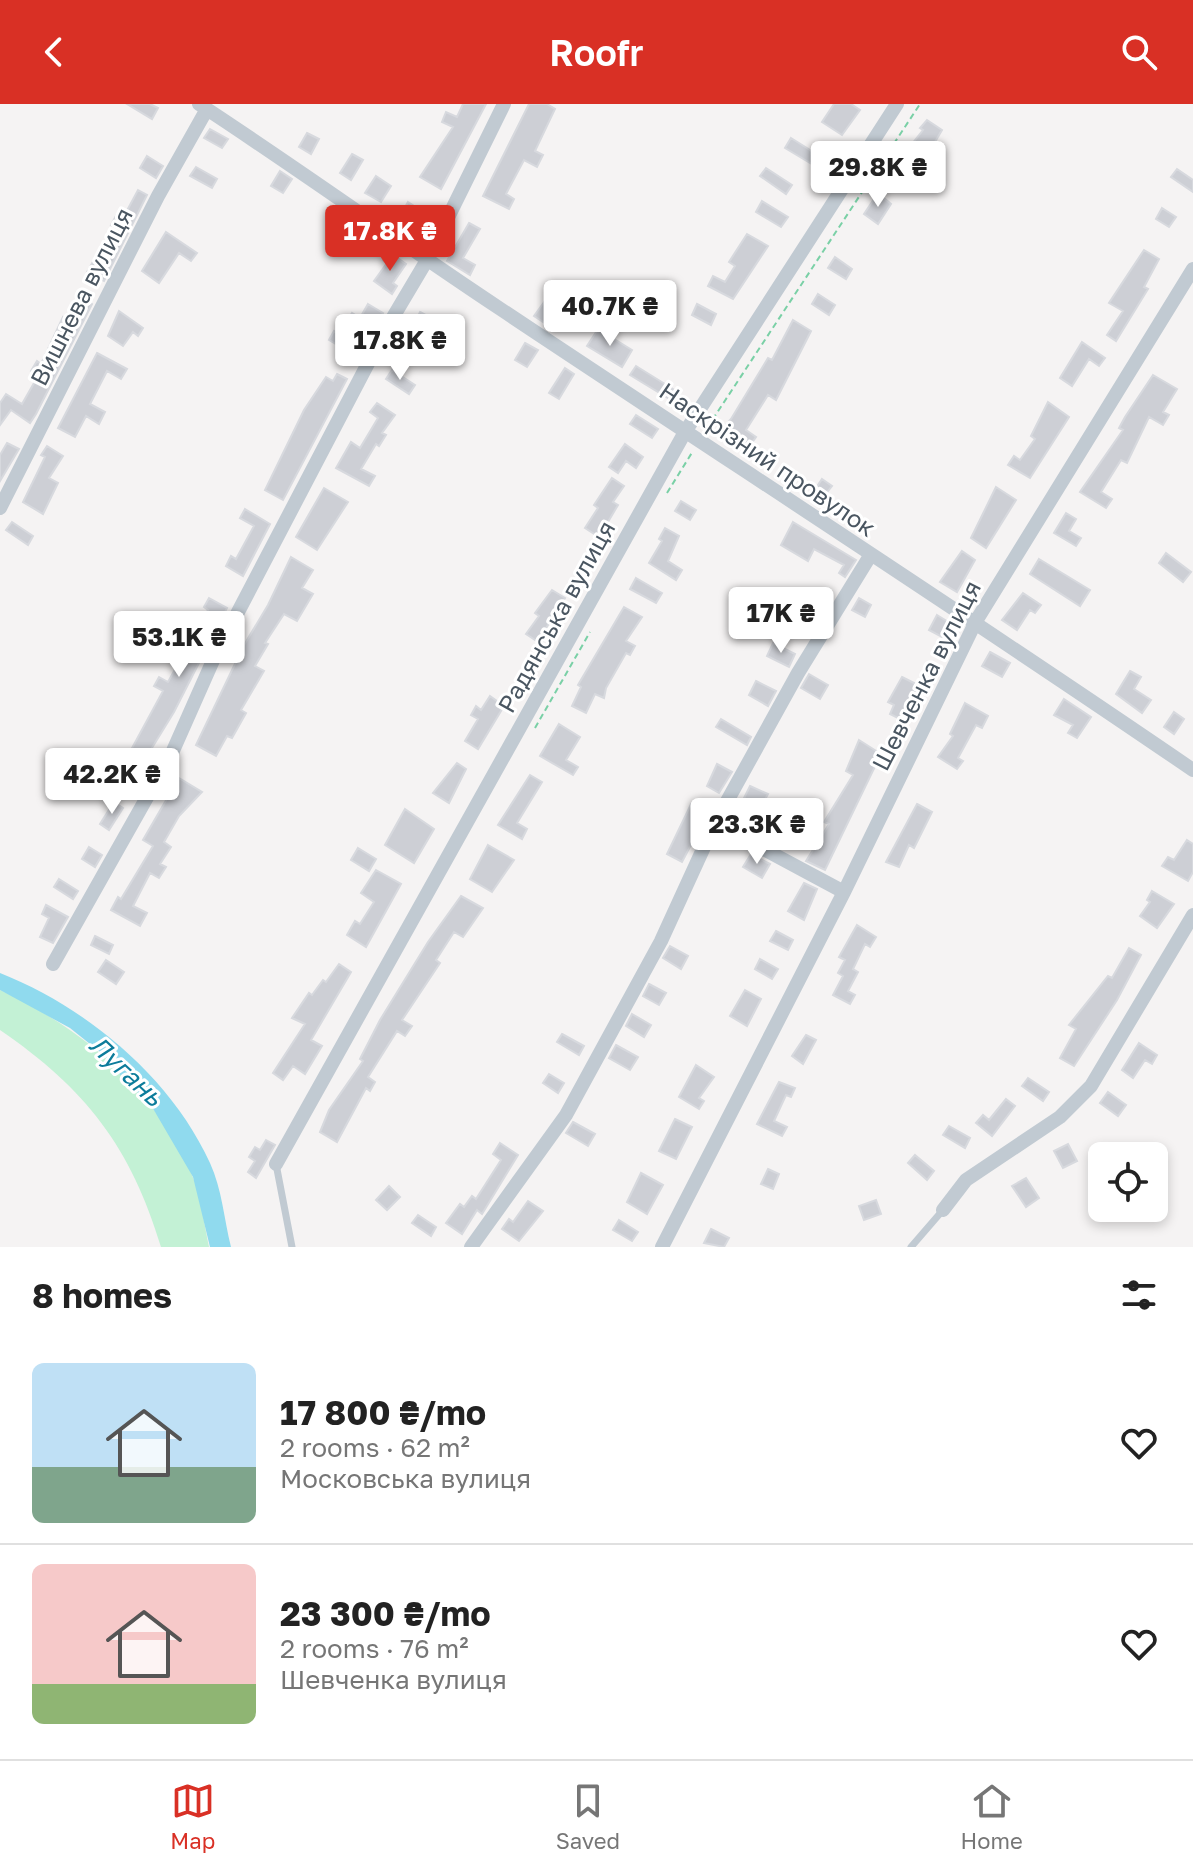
<!DOCTYPE html>
<meta charset="utf-8">
<style>
:root{--surface:#fff;--page:#f6f6f6;--text:#222;--muted:#767676;--line:#e0e0e0;--accent:#d93025}
body{margin:0;font-family:"Golos Text",sans-serif;background:var(--page);color:var(--text);height:100vh;display:flex;flex-direction:column;font-size:30px;white-space:nowrap}
*{box-sizing:border-box;margin:0}
p{font-size:26px;color:var(--muted)}
.icon{flex:none;width:44px;height:44px;fill:none;stroke:currentColor;stroke-width:2;stroke-linecap:round;stroke-linejoin:round}
.map{position:relative;height:1143px;overflow:hidden}
.side{display:flex;flex-direction:column;background:var(--surface);flex:1}
.side>*{flex:none}
.fabs{position:absolute;left:1088px;top:1038px;display:grid;gap:16px}
.fabs a{display:grid;place-items:center;width:80px;height:80px;border-radius:12px;background:var(--surface);box-shadow:0 4px 12px #0003;font-size:40px}
.price{position:absolute;translate:-50% -68px;padding:0 18px;border-radius:8px;background:#fff;color:#222;font-size:26px;line-height:52px;filter:drop-shadow(0 2px 4px #0008)}
.price::after{content:'';position:absolute;left:50%;top:48px;width:24px;height:18px;margin-left:-12px;background:inherit;clip-path:polygon(0 0,100% 0,50% 100%)}
.price.current{background:var(--accent);color:#fff}
ul{padding:0;list-style:none}
li{display:flex;align-items:center;gap:24px;height:200px;padding:0 32px}
li+li{border-top:2px solid var(--line)}
li span{display:grid;place-items:center;flex:none;width:224px;height:160px;border-radius:12px;color:#555}
li>.icon{margin-inline-start:auto}
span .icon{width:96px;height:96px;fill:#fffc;stroke-width:1}
li b{font-size:34px}
h2{display:flex;justify-content:space-between;align-items:center;height:96px;padding:0 32px;font-size:34px}
header{display:flex;justify-content:space-between;align-items:center;height:104px;padding:0 32px;background:var(--accent);color:#fff;font-size:36px;font-weight:600}
.tabs{display:flex;justify-content:space-around;align-items:center;height:112px;border-top:2px solid var(--line);background:var(--surface);font-size:22px;color:var(--muted)}
.tabs a{display:grid;justify-items:center;gap:4px}
.tabs .current{color:var(--accent)}
.map>svg:first-child{display:block}
.green{fill:#c3f1d5}
.water{fill:#90daee}
.building{fill:#cdcfd5;stroke:#d7d9de;stroke-width:2}
.lines{fill:none;stroke-linecap:round;stroke-linejoin:round}
.path{stroke:#7ad0a6;stroke-width:2;stroke-dasharray:6 4;stroke-linecap:butt}
.service{stroke:#c1cad2;stroke-width:7}
.minor{stroke:#c1cad2;stroke-width:14}
.labels{text-anchor:middle;stroke-width:6;stroke-linejoin:round;paint-order:stroke}
.street-label{font-size:24px;fill:#4a5661;stroke:#fff}
.water-label{font-size:26px;font-style:italic;fill:#0c7c9b;stroke:#fff}
</style>
<header><svg class="icon" aria-label="back" viewBox="0 0 24 24"><path d="M15 5l-7 7 7 7"/></svg>Roofr<svg class="icon" aria-label="search" viewBox="0 0 24 24"><circle cx="10" cy="10" r="6"/><path d="M15 15l6 6"/></svg></header>
<div class="map">
<svg width="1193" height="1143" viewBox="0 0 1193 1143">
<rect width="100%" height="100%" fill="#f5f3f3"/>
<path class="green" d="M0,886C82,924 156,986 192,1071C201,1092 204,1120 209,1143H161C131,1043 86,985 0,926Z"/>
<path class="water" d="M0,869C86,903 171,973 210,1059C222,1085 224,1115 231,1143H210L193,1073L148,996L130,983L105,952L70,924L0,886Z"/>
<path class="building" d="M127,0H150L158,4L152,15Z
M463,0H486L441,85L420,73L453,23L442,18L446,8L457,13Z
M529,0H547L555,5L535,47L543,51L537,63L524,56L506,90L514,95L509,105L483,92Z
M834,0H851L860,6L842,31L822,18Z
M927,16L942,26L909,82L889,69L923,26L920,24Z
M210,25L228,35L222,44L204,34Z
M307,29L319,35L311,50L299,43Z
M791,34L826,56L820,65L785,44Z
M352,50L363,56L351,76L340,69Z
M147,52L163,62L156,74L140,64Z
M196,63L217,75L212,84L190,72Z
M766,64L792,81L786,90L760,72Z
M1177,65L1193,76V88L1171,73Z
M280,67L292,75L283,89L271,82Z
M376,72L391,82L381,98L365,89Z
M138,86L147,91L104,177L87,168L94,156L99,159L119,125L111,121L117,110L123,114Z
M878,89L891,100L878,120L864,110Z
M762,97L788,113L781,123L756,108Z
M408,98L428,111L422,120L403,107Z
M1162,104L1176,113L1169,123L1156,115Z
M469,119L480,125L463,154L475,161L470,171L447,157Z
M166,128L197,149L191,157L179,149L159,179L142,167Z
M747,130L768,142L733,195L708,182L713,172L725,178L735,162L729,158Z
M1144,146L1159,155L1144,183L1148,185L1116,237L1107,231L1123,207L1109,199Z
M389,148L406,160L393,179L397,182L392,190L374,177L387,159L383,156Z
M835,153L852,165L846,175L828,164Z
M818,190L835,201L829,211L812,200Z
M83,194L92,200L36,310L30,319L11,306L0,321V299L6,290L22,300L38,272L31,267L37,257L41,260L63,213L70,217Z
M547,194L559,202L546,220L534,212Z
M368,200L383,209L358,253L329,236L334,227L339,230L352,209L360,214Z
M697,200L716,210L711,221L692,211Z
M119,207L143,224L138,232L133,228L123,242L108,232Z
M420,208L431,214L417,241L433,250L428,258L402,244Z
M793,216L811,227L776,296L768,291L746,326L756,333L746,347L719,328L731,315L768,254L772,256Z
M598,225L632,246L622,263L587,242Z
M1082,238L1105,254L1099,262L1089,255L1072,282L1060,274Z
M525,239L538,246L527,263L515,256Z
M97,249L127,265L121,275L107,267L90,300L105,308L99,320L86,312L75,333L58,324Z
M636,262L673,285L668,294L630,271Z
M565,264L574,270L559,295L549,289Z
M392,266L415,281L409,290L386,275Z
M337,270L347,275L283,396L265,386L304,306L326,273L333,277Z
M1153,271L1177,285L1163,308L1169,311L1163,321L1149,313L1127,359L1121,356L1101,388L1112,395L1106,404L1080,388L1123,326L1119,324L1125,313Z
M1048,298L1069,313L1030,374L1008,361L1014,352L1020,356L1035,335L1031,332Z
M377,299L395,311L382,329L386,331L379,342L376,340L361,365L375,372L369,382L336,364L351,338L360,344L378,314L370,308Z
M636,311L658,325L652,334L630,320Z
M7,339L19,345L0,377V351Z
M625,340L643,353L636,364L626,357L618,369L609,363Z
M47,342L63,352L49,374L58,379L43,410L23,398L45,353L41,351Z
M612,374L624,382L613,398L618,401L599,433L585,424L598,404L594,401Z
M822,375L832,382L821,396L812,390Z
M996,383L1016,396L986,444L971,434Z
M324,384L348,398L317,446L296,433Z
M681,397L696,406L690,416L675,407Z
M245,405L270,420L243,472L226,462L231,452L236,455L254,422L240,414Z
M1066,409L1076,415L1069,427L1081,434L1076,442L1054,429Z
M12,418L33,432L28,441L6,426Z
M793,418L856,456L845,473L839,469L844,461L814,445L808,457L781,441Z
M665,424L679,432L668,457L682,466L676,476L649,459L662,437L659,435Z
M962,447L975,456L957,488L940,478Z
M1166,449L1191,468L1183,478L1159,459Z
M291,453L313,466L302,484L313,490L297,517L284,510L265,539L268,540L255,562L264,567L241,606L246,609L232,634L227,632L216,652L196,641L244,541L268,501Z
M1039,455L1090,486L1080,502L1030,470Z
M636,474L662,489L656,499L630,485Z
M552,486L565,494L543,529L547,532L541,540L526,530L539,512L535,509Z
M1023,489L1041,501L1035,509L1030,506L1017,526L1002,516Z
M209,494L227,504L174,608L147,652L132,644L163,587L154,582L159,573L168,578L208,506L204,503Z
M859,494L871,501L865,513L852,506Z
M624,503L642,513L626,537L635,542L630,551L626,549L606,584L604,594L595,590L586,609L572,602L581,583L578,581Z
M796,503L818,516L805,533L791,525L796,517L790,513Z
M937,511L950,519L942,533L929,526Z
M773,539L795,550L789,563L767,552Z
M990,548L1010,559L1002,573L982,562Z
M1130,567L1141,573L1134,585L1151,596L1142,609L1116,590Z
M809,570L828,581L820,595L801,584Z
M902,573L920,582L900,615L890,610L894,601L888,598Z
M756,577L776,587L768,602L749,591Z
M490,592L504,602L478,645L465,637L478,615L471,611L476,602L481,606Z
M1064,595L1091,613L1077,634L1068,629L1073,621L1054,611Z
M965,599L988,612L982,624L976,621L958,654L963,657L957,665L938,653L953,632L950,630Z
M1174,608L1184,615L1174,630L1164,623Z
M721,615L751,633L747,641L716,623Z
M559,620L580,633L566,656L578,663L573,671L540,652Z
M859,636L881,650L825,766L806,757L829,720L824,718L853,671L846,667Z
M122,659L140,670L131,684L113,672Z
M457,659L466,665L449,699L433,689Z
M717,660L732,668L719,689L707,682Z
M530,671L542,678L517,719L527,725L522,735L498,721Z
M179,674L202,688L179,712L164,738L171,743L160,760L166,763L159,774L150,769L133,802L147,809L140,822L111,806L118,793L121,795L153,742L143,736Z
M750,682L768,690L761,703L744,694Z
M114,698L123,704L109,726L100,720Z
M691,700L708,709L682,758L667,750Z
M917,700L932,708L914,744L909,741L899,763L886,758Z
M405,705L434,725L414,759L385,741Z
M1187,736L1193,740V768L1188,777L1162,762L1168,753L1174,756Z
M488,741L514,756L492,788L470,775Z
M89,743L102,751L95,763L82,755Z
M358,744L376,755L369,767L351,756Z
M751,750L770,760L762,774L743,763Z
M376,766L401,780L366,843L347,831L355,817L360,820L374,798L361,789Z
M59,775L78,787L73,795L54,783Z
M804,779L817,785L804,816L788,807Z
M1152,787L1174,800L1157,824L1140,812L1150,798L1147,796Z
M461,792L483,804L463,833L454,828L436,856L440,859L402,916L412,922L405,932L397,927L368,973L375,978L370,987L366,984L337,1038L320,1028L329,1006L363,957L360,955L380,916L428,838Z
M46,801L68,813L53,839L40,833L49,814L42,810Z
M857,821L876,833L870,843L865,840L853,865L858,868L848,887L855,891L850,900L833,891L843,872L838,869L845,856L839,853Z
M776,827L793,836L788,846L770,837Z
M95,832L113,841L109,850L91,841Z
M670,842L688,852L681,865L663,854Z
M1129,844L1141,851L1117,896L1074,962L1060,954L1076,925L1069,921L1108,872L1112,874Z
M760,855L778,865L772,875L755,865Z
M106,856L124,868L116,880L98,868Z
M339,860L351,868L311,936L322,942L305,970L293,962L283,976L273,969L305,920L292,914L309,889L312,891L323,876L326,878Z
M649,880L666,889L659,901L643,892Z
M745,886L761,895L747,922L730,912Z
M632,910L651,921L644,933L626,922Z
M562,930L584,942L579,951L557,938Z
M806,931L816,936L803,960L792,952Z
M1139,939L1157,951L1152,960L1145,956L1133,974L1122,966Z
M616,941L638,953L630,966L609,954Z
M696,961L714,973L699,994L704,997L699,1005L679,993Z
M549,970L564,979L558,989L543,979Z
M1028,974L1049,988L1043,997L1022,982Z
M779,978L795,984L791,993L786,991L774,1017L787,1023L782,1032L757,1020Z
M1108,988L1126,1001L1118,1012L1100,999Z
M1006,995L1015,1002L992,1032L976,1019L983,1011L989,1016Z
M675,1015L692,1023L676,1055L659,1047Z
M573,1018L595,1030L588,1042L566,1029Z
M949,1022L970,1034L965,1044L943,1031Z
M266,1036L275,1041L256,1074L248,1068L255,1057L249,1053L255,1043L260,1046Z
M500,1039L518,1051L482,1110L477,1106L462,1130L446,1119L460,1100L464,1103L472,1092L476,1095L501,1056L493,1050Z
M1068,1040L1077,1057L1063,1064L1054,1047Z
M915,1051L934,1067L927,1076L908,1059Z
M768,1065L779,1070L773,1085L761,1080Z
M641,1069L663,1081L647,1110L627,1098Z
M1026,1074L1039,1094L1026,1103L1012,1082Z
M389,1082L400,1093L387,1106L376,1096Z
M876,1096L881,1110L864,1116L859,1102Z
M528,1097L543,1107L519,1137L502,1125L509,1115L513,1118Z
M418,1111L436,1123L431,1132L412,1119Z
M619,1116L638,1128L632,1137L613,1126Z
M711,1125L729,1134L724,1143L704,1139Z"/>
<g class="lines">
<path class="path" d="M707,324L920,0
M667,389L693,347
M535,624L590,528"/>
<path class="service" d="M276,1060L292,1143
M911,1143L943,1106"/>
<path class="minor" d="M199,0C300,66 398,137 499,204C730,358 964,509 1193,666
M0,404L158,92L207,5
M715,719L844,788
M53,860L172,649L215,552L386,225L427,156L504,0
M276,1060L685,328L897,0
M943,1106L966,1076L1060,1013L1091,982L1193,811
M471,1143L566,1011L661,837L715,719L798,569L870,452
M662,1143L844,788L976,517L1193,165"/>
</g>
<g class="labels">
<g class="street-label">
<text transform="translate(82 193) rotate(-63)" y="8">Вишнева вулиця</text>
<text transform="translate(767 356) rotate(34)" y="8">Наскрізний провулок</text>
<text transform="translate(557 513) rotate(-61)" y="8">Радянська вулиця</text>
<text transform="translate(927 572) rotate(-63)" y="8">Шевченка вулиця</text>
</g>
<g class="water-label">
<text transform="translate(126 967) rotate(43)" y="9">Лугань</text>
</g>
</g>
</svg>
<div class="fabs">
<a><svg class="icon" aria-label="locate" viewBox="0 0 24 24"><circle cx="12" cy="12" r="6"/><path d="M12 2v4M12 18v4M2 12h4M18 12h4"/></svg></a>
</div>
<b class="price" style="left:878px;top:105px">29.8K ₴</b>
<b class="price current" style="left:390px;top:169px">17.8K ₴</b>
<b class="price" style="left:610px;top:244px">40.7K ₴</b>
<b class="price" style="left:400px;top:278px">17.8K ₴</b>
<b class="price" style="left:781px;top:551px">17K ₴</b>
<b class="price" style="left:179px;top:575px">53.1K ₴</b>
<b class="price" style="left:112px;top:712px">42.2K ₴</b>
<b class="price" style="left:757px;top:762px">23.3K ₴</b>
</div>
<section class="side">
<h2>8 homes<svg class="icon" aria-label="filters" viewBox="0 0 24 24"><path d="M4 7h16M4 17h16"/><circle cx="9" cy="7" r="2"/><circle cx="15" cy="17" r="2"/></svg></h2>
<ul>
<li><span style="background:linear-gradient(#bfe0f5 65%,#7fa58c 0)"><svg class="icon" aria-label="home" viewBox="0 0 24 24"><path d="M3 11l9-7 9 7M6 9v11h12V9"/></svg></span><div><b>17 800 ₴/mo</b><p>2 rooms · 62 m²</p><p>Московська вулиця</p></div><svg class="icon" aria-label="heart" viewBox="0 0 24 24"><path d="M12 20l-8-8c-3-5 5-10 8-4 3-6 11-1 8 4z"/></svg></li>
<li><span style="background:linear-gradient(#f6c9c9 75%,#8fb573 0)"><svg class="icon" aria-label="home" viewBox="0 0 24 24"><path d="M3 11l9-7 9 7M6 9v11h12V9"/></svg></span><div><b>23 300 ₴/mo</b><p>2 rooms · 76 m²</p><p>Шевченка вулиця</p></div><svg class="icon" aria-label="heart" viewBox="0 0 24 24"><path d="M12 20l-8-8c-3-5 5-10 8-4 3-6 11-1 8 4z"/></svg></li>
</ul>
</section>
<nav class="tabs">
<a class="current"><svg class="icon" aria-label="map" viewBox="0 0 24 24"><path d="M3 6l6-2 6 2 6-2v14l-6 2-6-2-6 2zM9 4v14M15 6v14"/></svg>Map</a>
<a><svg class="icon" aria-label="saved" viewBox="0 0 24 24"><path d="M7 4h10v16l-5-4-5 4z"/></svg>Saved</a>
<a><svg class="icon" aria-label="home" viewBox="0 0 24 24"><path d="M3 11l9-7 9 7M6 9v11h12V9"/></svg>Home</a>
</nav>
